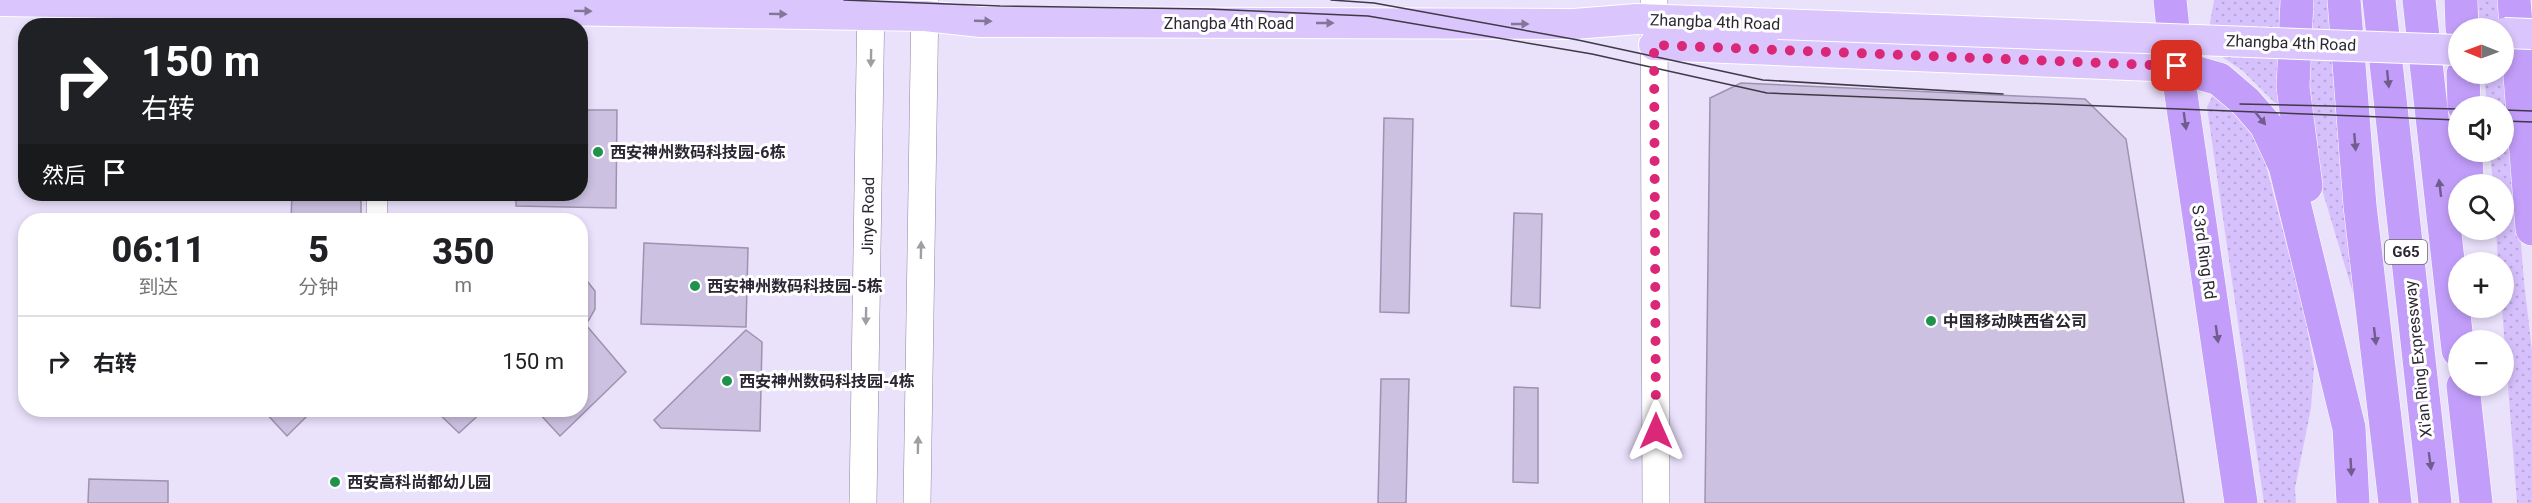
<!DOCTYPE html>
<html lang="zh">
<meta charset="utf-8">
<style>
body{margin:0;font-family:Roboto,"Noto Sans SC",sans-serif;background:#f2f2f2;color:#202124;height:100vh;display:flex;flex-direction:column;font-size:22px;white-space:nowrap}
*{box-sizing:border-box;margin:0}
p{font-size:20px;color:#757577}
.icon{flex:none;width:33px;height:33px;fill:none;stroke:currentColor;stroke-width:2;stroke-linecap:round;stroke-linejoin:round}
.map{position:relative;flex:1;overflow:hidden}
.sheet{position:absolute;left:18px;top:213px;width:570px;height:204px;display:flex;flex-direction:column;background:#fff;border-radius:24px;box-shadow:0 3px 9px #0003}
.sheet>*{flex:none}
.banner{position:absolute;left:18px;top:18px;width:570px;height:183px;border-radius:24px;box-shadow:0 3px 9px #0003;background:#202124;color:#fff;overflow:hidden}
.needle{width:39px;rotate:271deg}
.tools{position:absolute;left:2448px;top:18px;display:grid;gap:12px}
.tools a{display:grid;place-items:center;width:66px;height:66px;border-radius:50%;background:#fff;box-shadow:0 3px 9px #0003;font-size:30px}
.pin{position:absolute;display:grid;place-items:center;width:51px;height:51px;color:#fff;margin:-26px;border-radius:12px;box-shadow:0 3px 9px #0006}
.me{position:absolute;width:66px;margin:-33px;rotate:0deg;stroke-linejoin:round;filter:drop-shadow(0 0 4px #0008)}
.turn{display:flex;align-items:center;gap:21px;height:126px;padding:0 24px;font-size:27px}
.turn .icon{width:78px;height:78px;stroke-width:2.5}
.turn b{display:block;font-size:42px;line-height:51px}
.then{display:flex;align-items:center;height:57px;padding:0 24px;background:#0003;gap:12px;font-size:22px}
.eta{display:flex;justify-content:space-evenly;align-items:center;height:102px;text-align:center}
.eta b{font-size:36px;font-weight:800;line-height:42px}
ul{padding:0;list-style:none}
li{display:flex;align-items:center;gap:18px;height:90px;padding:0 24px;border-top:2px solid #e0e0e0}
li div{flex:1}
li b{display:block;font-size:22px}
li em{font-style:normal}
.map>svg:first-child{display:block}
.grass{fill:url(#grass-dots)}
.building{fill:#ccc1e1;stroke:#9d92b0;stroke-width:1.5}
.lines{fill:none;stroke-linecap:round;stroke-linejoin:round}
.street-casing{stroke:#8f85a3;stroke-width:21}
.secondary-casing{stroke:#8f85a3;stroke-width:28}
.primary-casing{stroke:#fff;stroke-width:32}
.highway-casing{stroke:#fff;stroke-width:34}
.street{stroke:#fff;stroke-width:20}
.secondary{stroke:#fff;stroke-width:27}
.primary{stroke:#dac5fc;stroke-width:30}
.highway{stroke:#c29efa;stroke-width:33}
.tram{stroke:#3f3a47;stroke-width:1.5}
.primary-bridge-casing{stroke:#fff;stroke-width:32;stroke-linecap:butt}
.primary-bridge{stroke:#dac5fc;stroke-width:30}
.oneway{fill:#837698}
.oneway2{fill:#a09ea3}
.oneway3{fill:#705d8d}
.route{stroke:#db2777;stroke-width:10;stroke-dasharray:0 18}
.poi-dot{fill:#1f924c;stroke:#fff;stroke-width:2}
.labels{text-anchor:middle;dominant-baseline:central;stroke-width:6;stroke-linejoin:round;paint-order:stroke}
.shield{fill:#fff;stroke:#6b6870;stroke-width:1.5}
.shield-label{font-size:15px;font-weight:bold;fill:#2c2733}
.street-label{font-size:16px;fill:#2c2733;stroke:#fff}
.poi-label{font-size:16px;font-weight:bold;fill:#2c2733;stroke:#fff;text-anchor:start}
</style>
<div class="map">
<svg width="2532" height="503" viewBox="0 0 2532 503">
<defs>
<pattern id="grass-dots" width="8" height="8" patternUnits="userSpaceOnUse" patternTransform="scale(1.5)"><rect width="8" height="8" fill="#d7c1fd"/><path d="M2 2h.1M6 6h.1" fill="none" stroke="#b9a6d9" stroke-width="1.8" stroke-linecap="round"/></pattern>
</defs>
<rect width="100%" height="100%" fill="#eae1fb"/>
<g class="grass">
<polygon points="2214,0 2287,0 2285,108 2274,102 2243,71 2206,46"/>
<polygon points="2309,0 2330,0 2356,303 2318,176 2305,60"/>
<polygon points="2477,0 2501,0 2503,28 2480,28"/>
<polygon points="2504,29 2524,282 2532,351 2532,503 2517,503 2502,308 2504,262 2498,262 2496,230 2504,230 2504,184 2493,184 2490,152 2504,152 2504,106 2487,106 2484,74 2504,74"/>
<polygon points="2214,93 2224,100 2255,134 2264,158 2305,316 2314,367 2311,408 2295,488 2296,503 2264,503 2207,107"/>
</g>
<g class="building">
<polygon points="1741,83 2085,99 2126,139 2184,503 1705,503 1710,98"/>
<polygon points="580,110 617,110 616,208 516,206 516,194 580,194"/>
<polygon points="1384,118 1413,119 1409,313 1380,312"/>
<polygon points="292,194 361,194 361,220 291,220"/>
<polygon points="1514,213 1542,214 1540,308 1511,306"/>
<polygon points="644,243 748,248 746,327 641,324"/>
<polygon points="580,272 595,291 595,309 586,325 626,372 560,436 536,410 580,410"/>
<polygon points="746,330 762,342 760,431 661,428 654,420"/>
<polygon points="1381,379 1409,379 1406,503 1378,503"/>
<polygon points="1514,387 1538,388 1538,483 1513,482"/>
<polygon points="263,410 313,410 287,436"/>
<polygon points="435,410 484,410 459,433"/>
<polygon points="89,479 168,481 168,503 88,503"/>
</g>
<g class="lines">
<defs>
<polyline id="street" points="377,194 377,220"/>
<g id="secondary">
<polyline points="1654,0 1656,503"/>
<polyline points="863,503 871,0"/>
<polyline points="917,503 925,0"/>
</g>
<g id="primary">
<polyline points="0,1 925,16 981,22 1574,24 1637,19 1778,24"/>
<polyline points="1654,45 2177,67"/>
</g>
<g id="highway">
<polyline points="2170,0 2177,67 2241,503"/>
<polyline points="2297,0 2293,87 2306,186"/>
<polyline points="2344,0 2360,206 2395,503"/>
<polyline points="2379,0 2435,503"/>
<polyline points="2419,0 2458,350"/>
<polyline points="2461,0 2462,28"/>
<polyline points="2514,0 2532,229"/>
<polyline points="2177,67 2219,79 2246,102 2266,125 2285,166 2349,428 2353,503"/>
<polyline points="2463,74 2464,106"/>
<polyline points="2466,152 2467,184"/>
<polyline points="2463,386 2476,503"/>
</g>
</defs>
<use href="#street" class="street-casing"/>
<use href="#secondary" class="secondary-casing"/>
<use href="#primary" class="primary-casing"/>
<use href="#highway" class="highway-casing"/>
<use href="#street" class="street"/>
<use href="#secondary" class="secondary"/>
<use href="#primary" class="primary"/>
<use href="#highway" class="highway"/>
<g class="tram">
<polyline points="844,0 1000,6 1208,9 1368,16 1592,54 1767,93 2458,120"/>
<polyline points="1331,0 1374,3 1578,40 1763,80 2003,94"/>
<polyline points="2240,104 2458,109"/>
<polyline points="2504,110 2532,111"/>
<polyline points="2504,121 2532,122"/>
</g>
<defs>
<g id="primary-bridge">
<polyline points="1778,24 2458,50"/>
<polyline points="2504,33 2532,34"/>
</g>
</defs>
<use href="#primary-bridge" class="primary-bridge-casing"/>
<use href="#primary-bridge" class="primary-bridge"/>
</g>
<defs><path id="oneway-solid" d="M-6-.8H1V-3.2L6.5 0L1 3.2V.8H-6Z" transform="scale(1.5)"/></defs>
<g class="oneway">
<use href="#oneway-solid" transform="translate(583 11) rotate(1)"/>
<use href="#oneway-solid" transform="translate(778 14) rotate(1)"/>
<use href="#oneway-solid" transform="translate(983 21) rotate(2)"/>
<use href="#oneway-solid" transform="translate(1325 23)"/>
<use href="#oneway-solid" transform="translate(1520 24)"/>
</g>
<g class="oneway2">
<use href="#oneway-solid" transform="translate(871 58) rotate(91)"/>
<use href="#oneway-solid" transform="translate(921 250) rotate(-89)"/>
<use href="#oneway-solid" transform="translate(866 316) rotate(91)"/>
<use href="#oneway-solid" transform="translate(918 445) rotate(-89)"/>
</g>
<g class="oneway3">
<use href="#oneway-solid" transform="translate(2388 79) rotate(84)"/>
<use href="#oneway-solid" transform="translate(2260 118) rotate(51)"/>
<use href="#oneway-solid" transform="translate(2185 121) rotate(82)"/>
<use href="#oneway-solid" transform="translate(2355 142) rotate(85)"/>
<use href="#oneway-solid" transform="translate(2440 188) rotate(-97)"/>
<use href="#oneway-solid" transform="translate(2217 334) rotate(82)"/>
<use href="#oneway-solid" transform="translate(2375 336) rotate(83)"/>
<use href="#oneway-solid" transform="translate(2430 461) rotate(82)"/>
<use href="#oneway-solid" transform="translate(2351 467) rotate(87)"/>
</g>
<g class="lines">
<polyline class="route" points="1656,431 1654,45 2177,66"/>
</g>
<g class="poi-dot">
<circle cx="598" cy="152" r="6"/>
<circle cx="695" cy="286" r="6"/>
<circle cx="1931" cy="321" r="6"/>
<circle cx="727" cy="381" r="6"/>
<circle cx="335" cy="482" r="6"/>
</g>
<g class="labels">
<rect class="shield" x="2385" y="240" width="42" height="24" rx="4.5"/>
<g class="shield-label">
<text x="2406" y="252">G65</text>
</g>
<g class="street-label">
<text transform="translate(1715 22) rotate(2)">Zhangba 4th Road</text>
<text x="1229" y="23">Zhangba 4th Road</text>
<text transform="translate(2291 43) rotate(2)">Zhangba 4th Road</text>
<text transform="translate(868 216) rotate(-89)">Jinye Road</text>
<text transform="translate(2204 252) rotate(82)">S 3rd Ring Rd</text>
<text transform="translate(2418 359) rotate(-96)">Xi'an Ring Expressway</text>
</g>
<g class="poi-label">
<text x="610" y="152">西安神州数码科技园-6栋</text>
<text x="707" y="286">西安神州数码科技园-5栋</text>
<text x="1943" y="321">中国移动陕西省公司</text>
<text x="739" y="381">西安神州数码科技园-4栋</text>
<text x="347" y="482">西安高科尚都幼儿园</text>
</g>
</g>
</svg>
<div class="tools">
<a><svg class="needle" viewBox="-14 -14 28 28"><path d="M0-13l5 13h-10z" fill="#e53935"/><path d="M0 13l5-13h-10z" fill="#757577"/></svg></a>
<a><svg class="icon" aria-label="sound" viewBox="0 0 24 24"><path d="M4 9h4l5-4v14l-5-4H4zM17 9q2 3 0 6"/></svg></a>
<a><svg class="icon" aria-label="search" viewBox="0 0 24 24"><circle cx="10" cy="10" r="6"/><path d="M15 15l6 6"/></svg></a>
<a>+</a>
<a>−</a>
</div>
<div class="pin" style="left:2177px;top:66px;background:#d93025"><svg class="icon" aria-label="arrive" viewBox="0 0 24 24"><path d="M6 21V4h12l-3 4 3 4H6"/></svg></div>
<svg class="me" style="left:1656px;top:431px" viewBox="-20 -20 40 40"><path d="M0-17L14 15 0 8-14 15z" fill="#db2777" stroke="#fff" stroke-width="4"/></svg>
<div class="banner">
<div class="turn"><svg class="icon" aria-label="right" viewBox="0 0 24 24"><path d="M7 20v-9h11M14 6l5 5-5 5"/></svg><div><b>150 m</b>右转</div></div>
<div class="then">然后<svg class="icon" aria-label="arrive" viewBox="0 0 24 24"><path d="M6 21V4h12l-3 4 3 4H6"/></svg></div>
</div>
<section class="sheet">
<div class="eta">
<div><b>06:11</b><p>到达</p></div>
<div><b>5</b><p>分钟</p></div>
<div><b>350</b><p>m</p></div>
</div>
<ul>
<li><svg class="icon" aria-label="right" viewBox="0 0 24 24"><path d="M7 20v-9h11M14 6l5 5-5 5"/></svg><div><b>右转</b></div><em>150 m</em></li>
</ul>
</section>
</div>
